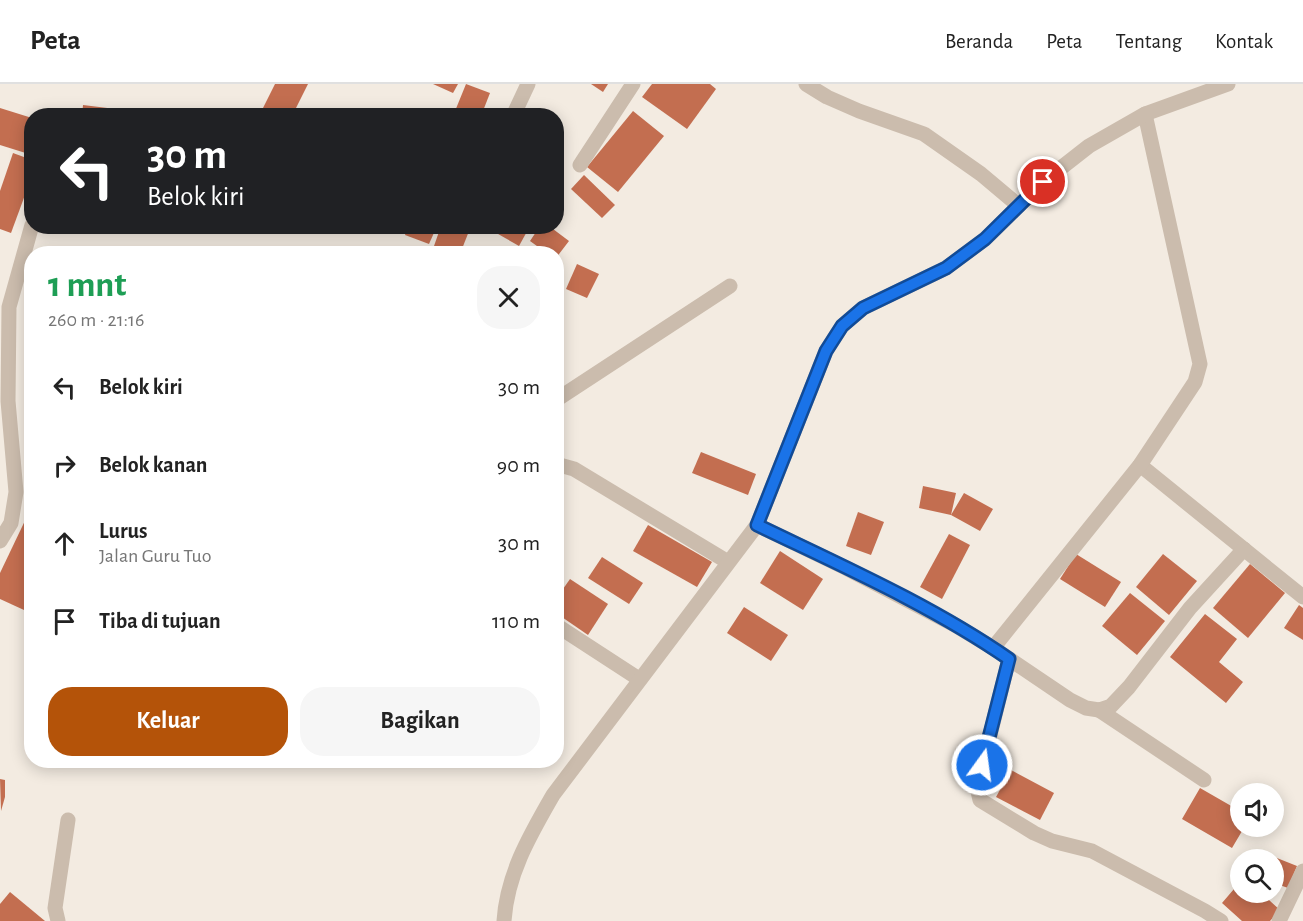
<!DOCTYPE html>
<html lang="id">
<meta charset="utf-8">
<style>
body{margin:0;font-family:"Alegreya Sans",sans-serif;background:#f6f6f6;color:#222;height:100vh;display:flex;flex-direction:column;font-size:22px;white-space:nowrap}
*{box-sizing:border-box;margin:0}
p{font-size:20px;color:#767676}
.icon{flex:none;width:33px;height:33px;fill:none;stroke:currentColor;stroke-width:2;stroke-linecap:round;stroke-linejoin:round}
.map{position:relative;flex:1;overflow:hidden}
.side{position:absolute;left:24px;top:162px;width:540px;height:522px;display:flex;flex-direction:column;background:#fff;border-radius:24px;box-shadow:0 3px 15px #0003}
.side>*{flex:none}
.hud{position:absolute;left:24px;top:24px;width:540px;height:126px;border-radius:24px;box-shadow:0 3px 15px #0003;background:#202124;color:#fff;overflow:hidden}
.fabs{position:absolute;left:1230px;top:699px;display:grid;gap:12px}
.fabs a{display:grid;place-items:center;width:54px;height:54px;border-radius:50%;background:#fff;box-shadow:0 3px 15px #0003;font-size:30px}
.pin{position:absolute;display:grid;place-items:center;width:51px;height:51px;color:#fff;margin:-26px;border:3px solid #fff;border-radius:50%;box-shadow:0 2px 6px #0007}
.me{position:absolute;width:66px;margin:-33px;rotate:14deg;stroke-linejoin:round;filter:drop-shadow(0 0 4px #0008)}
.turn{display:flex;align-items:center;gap:21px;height:126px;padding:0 24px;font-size:27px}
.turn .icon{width:78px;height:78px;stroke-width:2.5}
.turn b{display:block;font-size:42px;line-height:51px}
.round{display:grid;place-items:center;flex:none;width:63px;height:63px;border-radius:24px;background:#f6f6f6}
.overview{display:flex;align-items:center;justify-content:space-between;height:102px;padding:0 24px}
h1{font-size:36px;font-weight:700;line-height:45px;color:#1e9e55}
.cta{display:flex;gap:12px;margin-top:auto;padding:12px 24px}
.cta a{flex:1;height:69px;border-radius:24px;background:#b45309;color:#fff;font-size:24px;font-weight:700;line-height:69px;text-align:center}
.cta a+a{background:#f6f6f6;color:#222}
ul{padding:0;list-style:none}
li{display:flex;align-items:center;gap:18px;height:78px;padding:0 24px}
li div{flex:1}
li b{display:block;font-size:22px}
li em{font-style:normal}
header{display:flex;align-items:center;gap:36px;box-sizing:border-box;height:84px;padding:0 30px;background:#fff;border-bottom:2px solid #e0e0e0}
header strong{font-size:28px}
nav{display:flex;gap:33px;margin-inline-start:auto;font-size:21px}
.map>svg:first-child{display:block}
.building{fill:#c36e50}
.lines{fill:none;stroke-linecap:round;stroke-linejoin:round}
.street{stroke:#cbbcad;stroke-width:15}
.route-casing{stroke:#114b97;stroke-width:15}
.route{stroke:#1a73e8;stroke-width:10}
</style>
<header>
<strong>Peta</strong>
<nav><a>Beranda</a><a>Peta</a><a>Tentang</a><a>Kontak</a></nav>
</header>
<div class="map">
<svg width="1303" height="837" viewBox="0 0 1303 837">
<rect width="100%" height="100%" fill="#f3ebe1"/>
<g class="building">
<polygon points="275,0 308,0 292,32 259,32"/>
<polygon points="433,0 458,0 453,9"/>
<polygon points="466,0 490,9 481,32 453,32"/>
<polygon points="591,0 608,0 603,8"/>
<polygon points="652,0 710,0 716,5 687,45 642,13"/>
<polygon points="83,21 156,30 156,32 82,32"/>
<polygon points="0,24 32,34 32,71 0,61"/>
<polygon points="305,24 319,32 301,32"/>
<polygon points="633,27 664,52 618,108 587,83"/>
<polygon points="13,69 32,76 32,92 11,149 0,145 0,107"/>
<polygon points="584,91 615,121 602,134 571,105"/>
<polygon points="408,142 437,142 429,160 405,151"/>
<polygon points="441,142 471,142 460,170 454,170 434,162"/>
<polygon points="484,142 530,142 519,162"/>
<polygon points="540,142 549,142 569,157 556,174 556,170 548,170 530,157"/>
<polygon points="577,180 599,190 587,214 566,205"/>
<polygon points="701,368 756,390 748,411 692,389"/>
<polygon points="923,402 956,409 951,431 964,409 993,425 980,447 951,431 919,424"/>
<polygon points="32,422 32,509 24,526 0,515 0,489"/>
<polygon points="858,428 884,438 871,471 846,462"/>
<polygon points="648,441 712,478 697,503 633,467"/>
<polygon points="949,450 970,461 942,515 920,503"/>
<polygon points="780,467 823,495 803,526 760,499"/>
<polygon points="1076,470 1121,498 1105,523 1060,495"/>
<polygon points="1163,470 1197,497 1169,531 1136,503"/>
<polygon points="602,473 643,499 629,520 588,494"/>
<polygon points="1250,480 1285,509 1248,554 1213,524"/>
<polygon points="570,495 608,520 588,551 556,529 556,515"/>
<polygon points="1130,509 1165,537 1137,571 1102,542"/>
<polygon points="1299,521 1303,524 1303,556 1284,544"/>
<polygon points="744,523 788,551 771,577 727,549"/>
<polygon points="1205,530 1237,555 1219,578 1243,598 1226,619 1170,573"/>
<polygon points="1011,686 1054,709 1040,736 996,713"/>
<polygon points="0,695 5,696 5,713 1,727"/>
<polygon points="1200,704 1240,727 1240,742 1245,742 1232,764 1182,735"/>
<polygon points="1262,768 1297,782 1288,804 1274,799 1274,776 1259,776"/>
<polygon points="1240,798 1240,808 1260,808 1280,826 1270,837 1242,837 1222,819"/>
<polygon points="10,808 45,837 0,837 0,820"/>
</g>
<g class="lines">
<g class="street">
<polyline points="806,0 827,13 859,27 924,50 981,90 1019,122"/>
<polyline points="513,32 528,0"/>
<polyline points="580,81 633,0"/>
<polyline points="556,316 730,202"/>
<polyline points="556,380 574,385 728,478"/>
<polyline points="1140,381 1303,513"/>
<polyline points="757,441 846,484 955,541 993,564 1070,616 1086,624 1099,626 1111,622 1129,603 1190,524 1244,465"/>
<polyline points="0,457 11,439 16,408 8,317 9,223 32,141"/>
<polyline points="556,541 639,595"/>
<polyline points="993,564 1140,381 1195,298 1200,280 1145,30"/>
<polyline points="1009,575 977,703 980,716 1034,749 1052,757 1092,767 1205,827 1221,837"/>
<polyline points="1099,626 1204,696"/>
<polyline points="58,837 55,824 68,736"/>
<path d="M504 837C507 790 530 751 553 711L757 441 826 267 842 242 863 224 946 184 985 155 1043 98 1089 62 1145 30 1228 0"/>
<polyline points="1279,837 1303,787"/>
</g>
</g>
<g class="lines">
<defs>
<path id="route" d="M982 681 1009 575C931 521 842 482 757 441L826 267 842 242 863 224 946 184 985 155 1043 98"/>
</defs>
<use href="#route" class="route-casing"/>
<use href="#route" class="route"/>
</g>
</svg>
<div class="fabs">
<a><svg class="icon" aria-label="sound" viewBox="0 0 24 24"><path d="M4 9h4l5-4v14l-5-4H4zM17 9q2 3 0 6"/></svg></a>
<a><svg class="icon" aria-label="search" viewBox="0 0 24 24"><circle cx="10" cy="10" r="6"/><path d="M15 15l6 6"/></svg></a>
</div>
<div class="pin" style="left:1043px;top:98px;background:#d93025"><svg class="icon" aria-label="arrive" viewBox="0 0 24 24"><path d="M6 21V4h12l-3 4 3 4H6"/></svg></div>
<svg class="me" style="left:982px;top:681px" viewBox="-20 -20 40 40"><circle r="17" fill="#1a73e8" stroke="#fff" stroke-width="3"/><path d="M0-11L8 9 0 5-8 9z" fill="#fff"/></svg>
<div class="hud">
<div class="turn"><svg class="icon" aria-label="left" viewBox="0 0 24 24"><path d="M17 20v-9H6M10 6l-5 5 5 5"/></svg><div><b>30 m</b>Belok kiri</div></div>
</div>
<section class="side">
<div class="overview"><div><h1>1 mnt</h1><p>260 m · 21:16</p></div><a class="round"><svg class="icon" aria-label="close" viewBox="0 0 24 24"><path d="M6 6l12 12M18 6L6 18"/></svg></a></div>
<ul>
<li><svg class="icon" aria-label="left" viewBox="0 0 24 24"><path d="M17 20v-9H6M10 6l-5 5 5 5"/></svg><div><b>Belok kiri</b></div><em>30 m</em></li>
<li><svg class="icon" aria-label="right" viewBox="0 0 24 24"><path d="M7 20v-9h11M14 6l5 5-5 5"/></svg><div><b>Belok kanan</b></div><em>90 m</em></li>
<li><svg class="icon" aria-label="ahead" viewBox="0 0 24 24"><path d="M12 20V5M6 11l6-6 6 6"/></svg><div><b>Lurus</b><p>Jalan Guru Tuo</p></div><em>30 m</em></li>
<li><svg class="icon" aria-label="arrive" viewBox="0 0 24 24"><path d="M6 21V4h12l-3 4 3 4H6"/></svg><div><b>Tiba di tujuan</b></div><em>110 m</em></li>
</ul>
<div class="cta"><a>Keluar</a><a>Bagikan</a></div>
</section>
</div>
